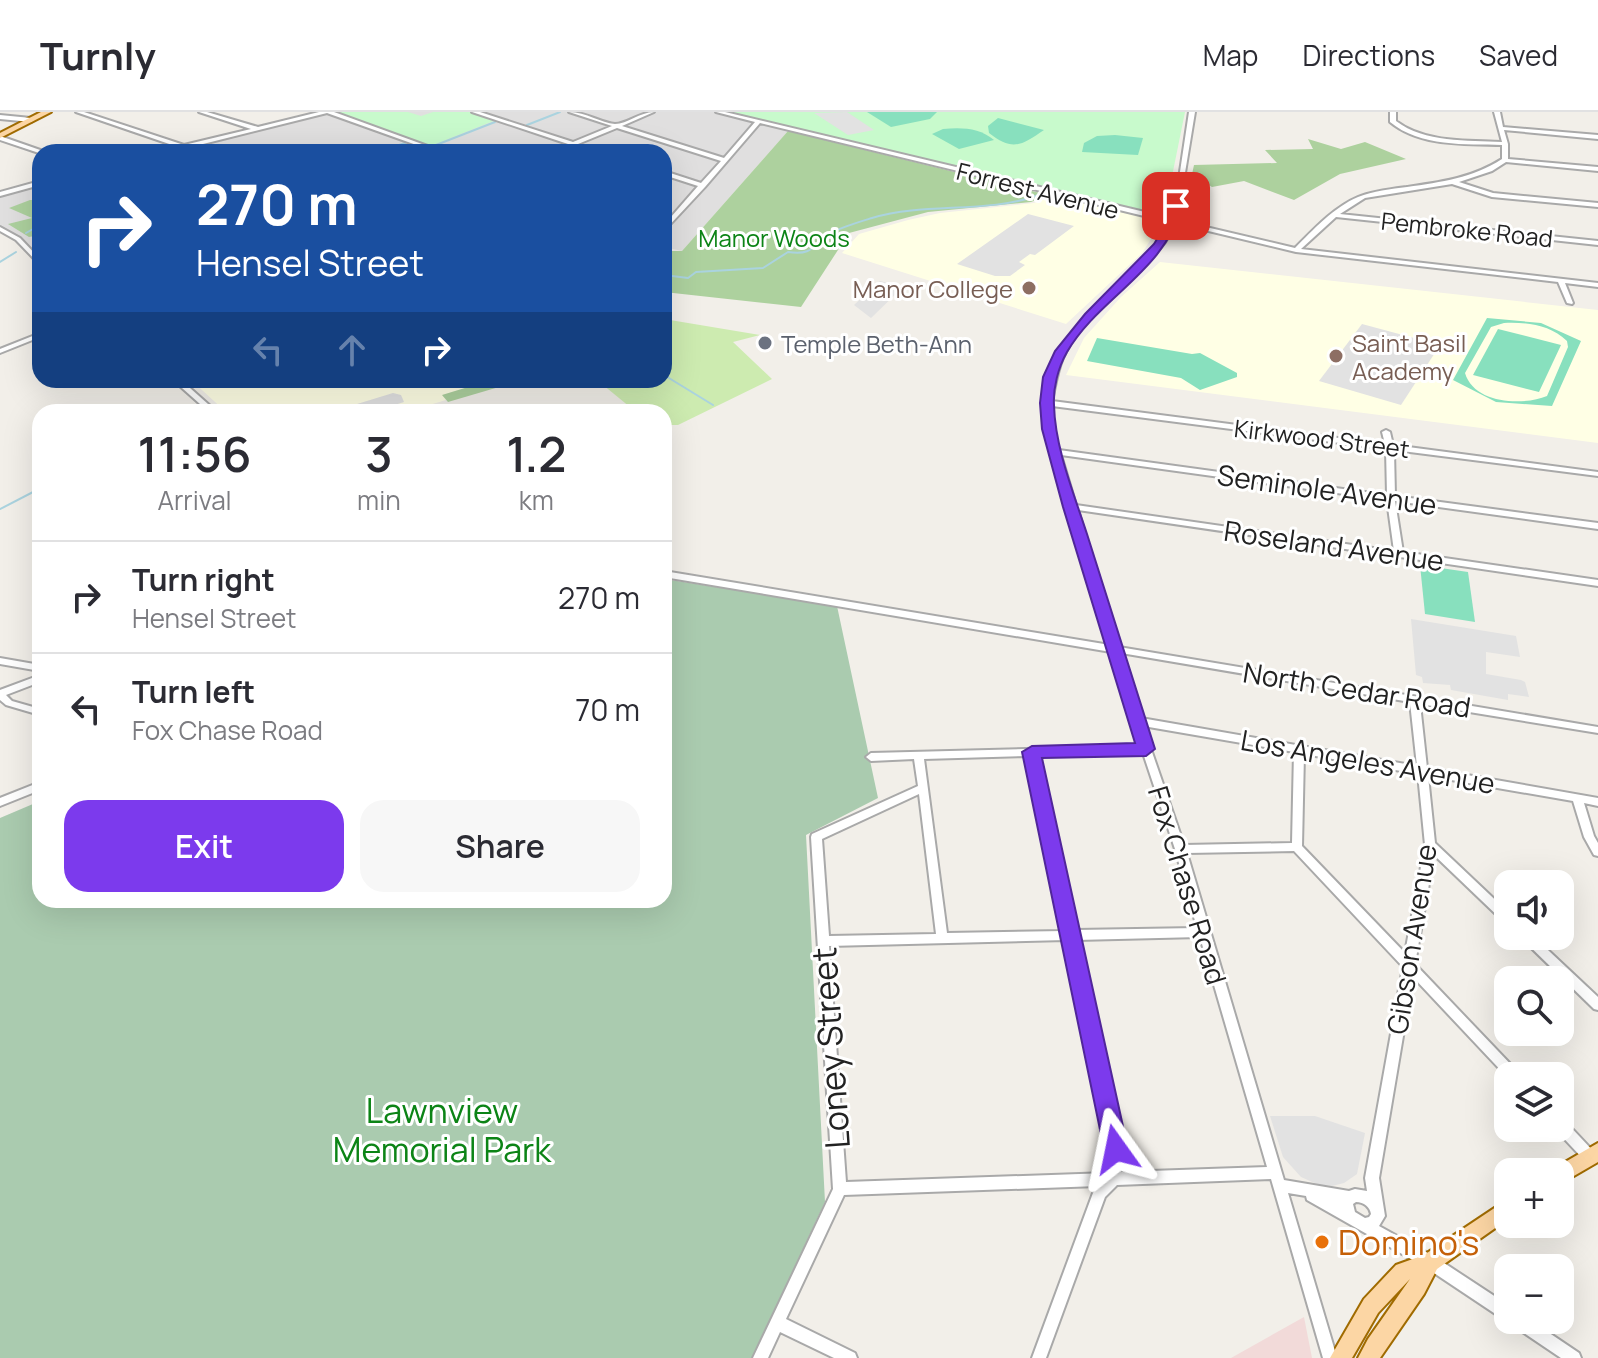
<!DOCTYPE html>
<meta charset="utf-8">
<style>
body{margin:0;font-family:Manrope,sans-serif;background:#f7f7f7;color:#2b2b33;height:100vh;display:flex;flex-direction:column;font-size:30px;white-space:nowrap}
*{box-sizing:border-box;margin:0}
p{font-size:26px;color:#7c7c81}
.icon{flex:none;width:44px;height:44px;fill:none;stroke:currentColor;stroke-width:2;stroke-linecap:round;stroke-linejoin:round}
.map{position:relative;flex:1;overflow:hidden}
.details{position:absolute;left:32px;top:292px;width:640px;height:504px;display:flex;flex-direction:column;background:#fff;border-radius:24px;box-shadow:0 8px 32px #0002}
.details>*{flex:none}
.hud{position:absolute;left:32px;top:32px;width:640px;height:244px;border-radius:24px;box-shadow:0 8px 32px #0002;background:#1a4fa0;color:#fff;overflow:hidden}
.fabs{position:absolute;left:1494px;top:758px;display:grid;gap:16px}
.fabs a{display:grid;place-items:center;width:80px;height:80px;border-radius:16px;background:#fff;box-shadow:0 8px 32px #0002;font-size:40px}
.pin{position:absolute;display:grid;place-items:center;width:68px;height:68px;color:#fff;margin:-34px;border-radius:16px;box-shadow:0 4px 12px #0006}
.me{position:absolute;width:88px;margin:-44px;rotate:348deg;stroke-linejoin:round;filter:drop-shadow(0 0 6px #0008)}
.turn{display:flex;align-items:center;gap:28px;height:168px;padding:0 32px;font-size:36px}
.turn .icon{width:104px;height:104px;stroke-width:2.5}
.turn b{display:block;font-size:56px;line-height:68px}
.lanes{display:flex;align-items:center;height:76px;padding:0 32px;background:#0003;justify-content:center;gap:40px;direction:ltr}
.lanes .off{opacity:.35}
.eta{display:flex;justify-content:space-evenly;align-items:center;height:136px;text-align:center}
.eta b{font-size:48px;font-weight:600;line-height:56px}
.cta{display:flex;gap:16px;margin-top:auto;padding:16px 32px}
.cta a{flex:1;height:92px;border-radius:24px;background:#7c3aed;color:#fff;font-size:32px;font-weight:600;line-height:92px;text-align:center}
.cta a+a{background:#f7f7f7;color:#2b2b33}
ul{padding:0;list-style:none}
li{display:flex;align-items:center;gap:24px;height:112px;padding:0 32px;border-top:2px solid #e1e1e2}
li div{flex:1}
li b{display:block;font-size:30px}
li em{font-style:normal}
header{display:flex;align-items:center;gap:48px;box-sizing:border-box;height:112px;padding:0 40px;background:#fff;border-bottom:2px solid #e1e1e2}
header strong{font-size:38px}
nav{display:flex;gap:44px;margin-inline-start:auto;font-size:28px}
.map>svg:first-child{display:block}
.residential{fill:#e0dfdf}
.commercial{fill:#f2dad9}
.education{fill:#ffffe5}
.grass{fill:#cdebb0}
.forest{fill:#add19e}
.cemetery{fill:#aacbaf}
.park{fill:#c8facc}
.pitch{fill:#88e0be;fill-rule:evenodd}
.parking{fill:#e2e2e2}
.lines{fill:none;stroke-linecap:round;stroke-linejoin:round}
.stream{stroke:#aad3df;stroke-width:2}
.minor-casing{stroke:#a9a9a9;stroke-width:4}
.major-casing{stroke:#a06b00;stroke-width:4}
.minor{fill:#fff;fill-rule:evenodd}
.major{fill:#fcd6a4;fill-rule:evenodd}
.route{fill:#7c3aed;stroke:#51269a;stroke-width:2}
.education-dot{fill:#8d6e63;stroke:#fff;stroke-width:3}
.worship-dot{fill:#6b7280;stroke:#fff;stroke-width:3}
.food-dot{fill:#e8710a;stroke:#fff;stroke-width:3}
.labels{text-anchor:middle;dominant-baseline:central;stroke-width:6;stroke-linejoin:round;paint-order:stroke}
.far-street-label{font-size:24px;fill:#222;stroke:#fff}
.far-park-label{font-size:24px;fill:#0c8416;stroke:#fff}
.far-education-label{font-size:24px;fill:#785e54;stroke:#fff;text-anchor:end}
.far-worship-label{font-size:24px;fill:#5b616d;stroke:#fff;text-anchor:start}
.street-label{font-size:28px;fill:#222;stroke:#fff}
.near-street-label{font-size:34px;fill:#222;stroke:#fff}
.near-park-label{font-size:34px;fill:#0c8416;stroke:#fff}
.near-food-label{font-size:34px;fill:#c56008;stroke:#fff;text-anchor:start}
</style>
<header>
<strong>Turnly</strong>
<nav><a>Map</a><a>Directions</a><a>Saved</a></nav>
</header>
<div class="map">
<svg width="1598" height="1246" viewBox="0 0 1598 1246">
<rect width="100%" height="100%" fill="#f2efe9"/>
<g class="residential">
<polygon points="326,0 719,0 789,18 682,139 664,135 664,40 167,40"/>
<polygon points="40,72 40,151 18,127 0,117 0,82"/>
</g>
<polygon class="commercial" points="1304,1205 1312,1246 1231,1246"/>
<g class="education">
<polygon points="1052,84 1151,107 1160,113 1142,141 1066,212 842,141 859,122 908,108 940,101 1034,91"/>
<polygon points="1160,150 1598,198 1598,331 1066,263 1084,226 1121,185"/>
<polygon points="191,268 491,268 443,283 446,288 406,300 226,300"/>
</g>
<polygon class="grass" points="664,207 760,223 733,230 772,267 678,313 664,313 664,300 636,300 597,268 664,268"/>
<g class="forest">
<polygon points="788,19 1048,83 1031,90 928,100 849,121 801,195 664,180 664,139 682,139"/>
<polygon points="1308,27 1341,37 1365,30 1406,47 1340,62 1294,88 1244,69 1212,75 1192,62 1194,53 1277,51 1265,38 1313,37"/>
<polygon points="30,88 40,88 40,123 29,125 8,112 32,106 9,96"/>
<polygon points="491,268 523,268 448,290 442,283"/>
</g>
<polygon class="cemetery" points="664,467 837,494 878,686 806,723 825,1090 752,1246 0,1246 0,706 40,689 40,788 664,788"/>
<g class="park">
<polygon points="336,0 408,0 421,4 433,0 471,0 496,8 431,34"/>
<polygon points="730,0 1185,0 1165,99 1157,103"/>
</g>
<g class="pitch">
<polygon points="867,0 937,0 930,7 891,15"/>
<path d="M998 6 1044 18C1022 33 1013 40 989 21L988 14Z"/>
<path d="M943 17C962 15 980 16 994 28L959 37 932 22Z"/>
<polygon points="1115,23 1143,26 1138,43 1082,40 1084,31 1097,24"/>
<path d="M1487 206 1541 211 1581 229 1552 294 1496 290 1453 268ZM1504 211C1527 210 1550 213 1567 229L1568 235 1547 284C1523 294 1474 292 1465 261L1491 215Z"/>
<polygon points="1498,217 1561,233 1539,280 1473,263"/>
<polygon points="1097,226 1192,242 1200,241 1237,261 1237,265 1200,278 1181,266 1087,249"/>
<polygon points="1420,453 1468,460 1475,510 1425,502"/>
</g>
<g class="parking">
<polygon points="847,0 874,18 848,23 814,1"/>
<polygon points="1028,102 1074,114 1035,143 1030,142 1019,150 1025,153 1010,164 995,164 957,152"/>
<polygon points="880,169 903,175 871,206 854,193"/>
<polygon points="1362,212 1440,233 1401,293 1319,269"/>
<polygon points="393,281 401,283 404,290 372,300 331,300"/>
<polygon points="1411,507 1516,524 1520,545 1486,540 1486,562 1521,568 1525,570 1529,585 1508,582 1508,588 1451,578 1450,573 1423,571 1422,565 1416,563"/>
<polygon points="1270,1004 1315,1004 1365,1021 1357,1062 1344,1071 1332,1074 1319,1073 1301,1065 1283,1045"/>
</g>
<g class="lines">
<g class="stream">
<polyline points="527,13 560,0"/>
<polyline points="436,33 495,10"/>
<polyline points="379,40 405,31"/>
<polyline points="26,121 40,113"/>
<polyline points="0,150 16,140"/>
<path d="M664 163 688 166 696 160 763 156 788 140C815 144 812 132 831 121 842 115 859 110 872 106 926 90 987 102 1039 83"/>
<polyline points="664,263 713,293"/>
<polyline points="0,397 35,379"/>
</g>
<defs>
<g id="minor">
<polygon points="76,0 84,0 184,33 251,17 199,0 207,0 258,15 319,0 334,0 444,40 436,40 327,1 171,40 161,40 178,35"/>
<path d="M472 0H480L573 30 612 14 569 0C586 0 601 11 615 12 627 12 640 0 654 0L622 14 724 46 755 10 716 0H725L1170 106 1178 73 1189 0H1195L1183 73 1176 108 1295 136C1313 118 1334 95 1358 85 1373 79 1391 77 1407 75 1442 70 1472 66 1502 47V33C1466 32 1420 35 1390 10V0H1396V9C1425 31 1467 28 1502 30L1494 0H1500L1503 15 1598 23V27L1504 18 1508 32V47L1598 55V59L1506 50 1492 59 1459 70 1493 81 1598 91V95L1492 85 1452 72 1365 86 1340 102 1598 129V133L1336 105 1301 137 1598 171V175L1565 171 1573 191 1572 192 1567 191 1558 170 1296 140 1175 111C1168 131 1152 146 1137 161 1111 186 1078 212 1063 246 1057 260 1055 275 1052 289L1385 332 1382 320 1386 318 1390 320 1393 333 1598 360V364L1394 338 1395 384 1598 411V417L1395 389 1403 440 1598 468V474L1078 398 1119 535 1598 615V621L1420 592 1427 656 1598 686V694L1584 691 1594 724 1598 731V744L1594 743 1584 725 1573 689 1428 664 1435 731 1508 800V812L1504 810 1434 743 1415 852 1518 960 1520 964H1508V966L1413 865 1379 1066 1385 1104 1379 1114 1435 1145 1508 1193V1208H1530L1579 1241 1581 1246H1561L1512 1213 1510 1208 1503 1207 1425 1155 1307 1088 1306 1084 1288 1081 1337 1246H1323L1271 1067 1117 1073 1105 1085 1046 1246H1032L1093 1081 1098 1074 844 1083 786 1207 855 1241 857 1246H834L780 1220 768 1246H753L833 1077 811 725 812 722 918 674 914 647 871 649 866 645 871 641 1140 634 1111 540 664 465V459L1110 533 1051 340 1045 317V293L1043 291 1049 266 1056 245 1068 226 1097 192 1154 137 1165 121 1169 110 760 11 705 75 664 119V113L698 74 664 63V59L701 71 721 49 617 16 578 32 600 40H592L574 34 560 40H552L568 32ZM1052 294 1386 337 1387 383 1059 338 1053 317ZM1061 343 1387 388 1394 439 1076 393ZM1121 541 1410 590 1417 654 1141 606ZM1143 614 1294 640 1292 731 1184 733ZM1143 641 1175 737 1197 816 1076 818 1038 644ZM1304 642 1418 662 1425 733 1405 841 1302 734ZM1028 644 1064 819 947 821 924 647ZM919 682 936 822 829 824 822 727ZM1294 739 1403 855 1365 1066 1367 1079 1355 1077 1349 1079 1284 1068 1187 741ZM1200 825 1267 1055 1121 1060 1123 1037 1077 828ZM1066 828 1109 1037 1108 1061 846 1070 829 834ZM1356 1090C1364 1090 1370 1095 1371 1102L1369 1105 1365 1106 1355 1100 1353 1092Z"/>
<polygon points="0,3 31,6 34,8 31,10 0,7"/>
<polygon points="0,24 43,39 44,40 39,41 0,28"/>
<polygon points="40,69 40,73 0,84 0,80"/>
<polygon points="0,115 20,126 40,147 40,153 16,128 0,119"/>
<polygon points="40,221 40,225 0,241 0,237"/>
<polygon points="173,268 181,268 217,300 209,300"/>
<polygon points="40,431 40,437 35,437 34,435"/>
<polygon points="0,546 40,553 40,559 0,552"/>
<polygon points="40,563 40,570 6,583 12,589 40,597 40,603 6,593 0,588 0,578"/>
<polygon points="40,670 40,678 0,694 0,686"/>
<polygon points="1519,824 1533,824 1598,885 1598,898 1594,897"/>
<polygon points="1560,1007 1565,1009 1595,1041 1597,1045 1595,1049 1590,1051 1585,1049 1555,1017 1555,1016 1560,1016"/>
</g>
<g id="major">
<polygon points="41,0 51,0 0,26 0,21"/>
<polygon points="1598,1031 1598,1050 1560,1072 1560,1060 1552,1060 1553,1057"/>
<polygon points="1508,1087 1508,1107 1437,1157 1424,1182 1380,1246 1358,1246 1368,1227 1410,1167 1378,1201 1352,1246 1330,1246 1364,1187 1396,1153 1424,1143"/>
</g>
</defs>
<use href="#minor" class="minor-casing"/>
<use href="#major" class="major-casing"/>
<use href="#minor" class="minor"/>
<use href="#major" class="major"/>
</g>
<path class="route" d="M1172 91 1181 94C1167 158 1098 186 1067 240 1058 256 1053 276 1054 293 1055 336 1074 382 1087 422 1110 494 1133 566 1155 637L1146 644 1042 646 1128 1037 1125 1045 1116 1048 1107 1045 1104 1037 1022 640 1032 634 1135 631 1063 395 1042 317 1040 291 1043 265 1055 239 1085 202 1154 132 1165 114Z"/>
<g class="education-dot">
<circle cx="1029" cy="176" r="8"/>
<circle cx="1336" cy="244" r="8"/>
</g>
<circle class="worship-dot" cx="765" cy="231" r="8"/>
<circle class="food-dot" cx="1322" cy="1130" r="8"/>
<g class="labels">
<g class="far-street-label">
<text transform="translate(1038 78) rotate(14)">Forrest Avenue</text>
<text transform="translate(1467 117) rotate(6)">Pembroke Road</text>
<text transform="translate(1322 326) rotate(7)">Kirkwood Street</text>
</g>
<g class="far-park-label">
<text x="774" y="125">Manor Woods</text>
</g>
<g class="far-education-label">
<text x="1013" y="176">Manor College</text>
<text x="1352" y="230" text-anchor="start">Saint Basil<tspan x="1352" dy="28">Academy</tspan></text>
</g>
<g class="far-worship-label">
<text x="781" y="231">Temple Beth-Ann</text>
</g>
<g class="street-label">
<text transform="translate(1327 377) rotate(8)">Seminole Avenue</text>
<text transform="translate(1334 433) rotate(8)">Roseland Avenue</text>
<text transform="translate(1357 577) rotate(9)">North Cedar Road</text>
<text transform="translate(1368 649) rotate(10)">Los Angeles Avenue</text>
<text transform="translate(1188 773) rotate(73)">Fox Chase Road</text>
<text transform="translate(1411 827) rotate(-81)">Gibson Avenue</text>
</g>
<g class="near-street-label">
<text transform="translate(830 936) rotate(-94)">Loney Street</text>
</g>
<g class="near-park-label">
<text x="442" y="998">Lawnview<tspan x="442" dy="39">Memorial Park</tspan></text>
</g>
<g class="near-food-label">
<text x="1338" y="1130">Domino's</text>
</g>
</g>
</svg>
<div class="fabs">
<a><svg class="icon" aria-label="sound" viewBox="0 0 24 24"><path d="M4 9h4l5-4v14l-5-4H4zM17 9q2 3 0 6"/></svg></a>
<a><svg class="icon" aria-label="search" viewBox="0 0 24 24"><circle cx="10" cy="10" r="6"/><path d="M15 15l6 6"/></svg></a>
<a><svg class="icon" aria-label="layers" viewBox="0 0 24 24"><path d="M12 4l9 5-9 5-9-5zM3 14l9 5 9-5"/></svg></a>
<a>+</a>
<a>−</a>
</div>
<div class="pin" style="left:1176px;top:94px;background:#d93025"><svg class="icon" aria-label="arrive" viewBox="0 0 24 24"><path d="M6 21V4h12l-3 4 3 4H6"/></svg></div>
<svg class="me" style="left:1116px;top:1037px" viewBox="-20 -20 40 40"><path d="M0-17L14 15 0 8-14 15z" fill="#7c3aed" stroke="#fff" stroke-width="4"/></svg>
<div class="hud">
<div class="turn"><svg class="icon" aria-label="right" viewBox="0 0 24 24"><path d="M7 20v-9h11M14 6l5 5-5 5"/></svg><div><b>270 m</b>Hensel Street</div></div>
<div class="lanes"><svg class="icon off" aria-label="left" viewBox="0 0 24 24"><path d="M17 20v-9H6M10 6l-5 5 5 5"/></svg><svg class="icon off" aria-label="ahead" viewBox="0 0 24 24"><path d="M12 20V5M6 11l6-6 6 6"/></svg><svg class="icon" aria-label="right" viewBox="0 0 24 24"><path d="M7 20v-9h11M14 6l5 5-5 5"/></svg></div>
</div>
<section class="details">
<div class="eta">
<div><b>11:56</b><p>Arrival</p></div>
<div><b>3</b><p>min</p></div>
<div><b>1.2</b><p>km</p></div>
</div>
<ul>
<li><svg class="icon" aria-label="right" viewBox="0 0 24 24"><path d="M7 20v-9h11M14 6l5 5-5 5"/></svg><div><b>Turn right</b><p>Hensel Street</p></div><em>270 m</em></li>
<li><svg class="icon" aria-label="left" viewBox="0 0 24 24"><path d="M17 20v-9H6M10 6l-5 5 5 5"/></svg><div><b>Turn left</b><p>Fox Chase Road</p></div><em>70 m</em></li>
</ul>
<div class="cta"><a>Exit</a><a>Share</a></div>
</section>
</div>
